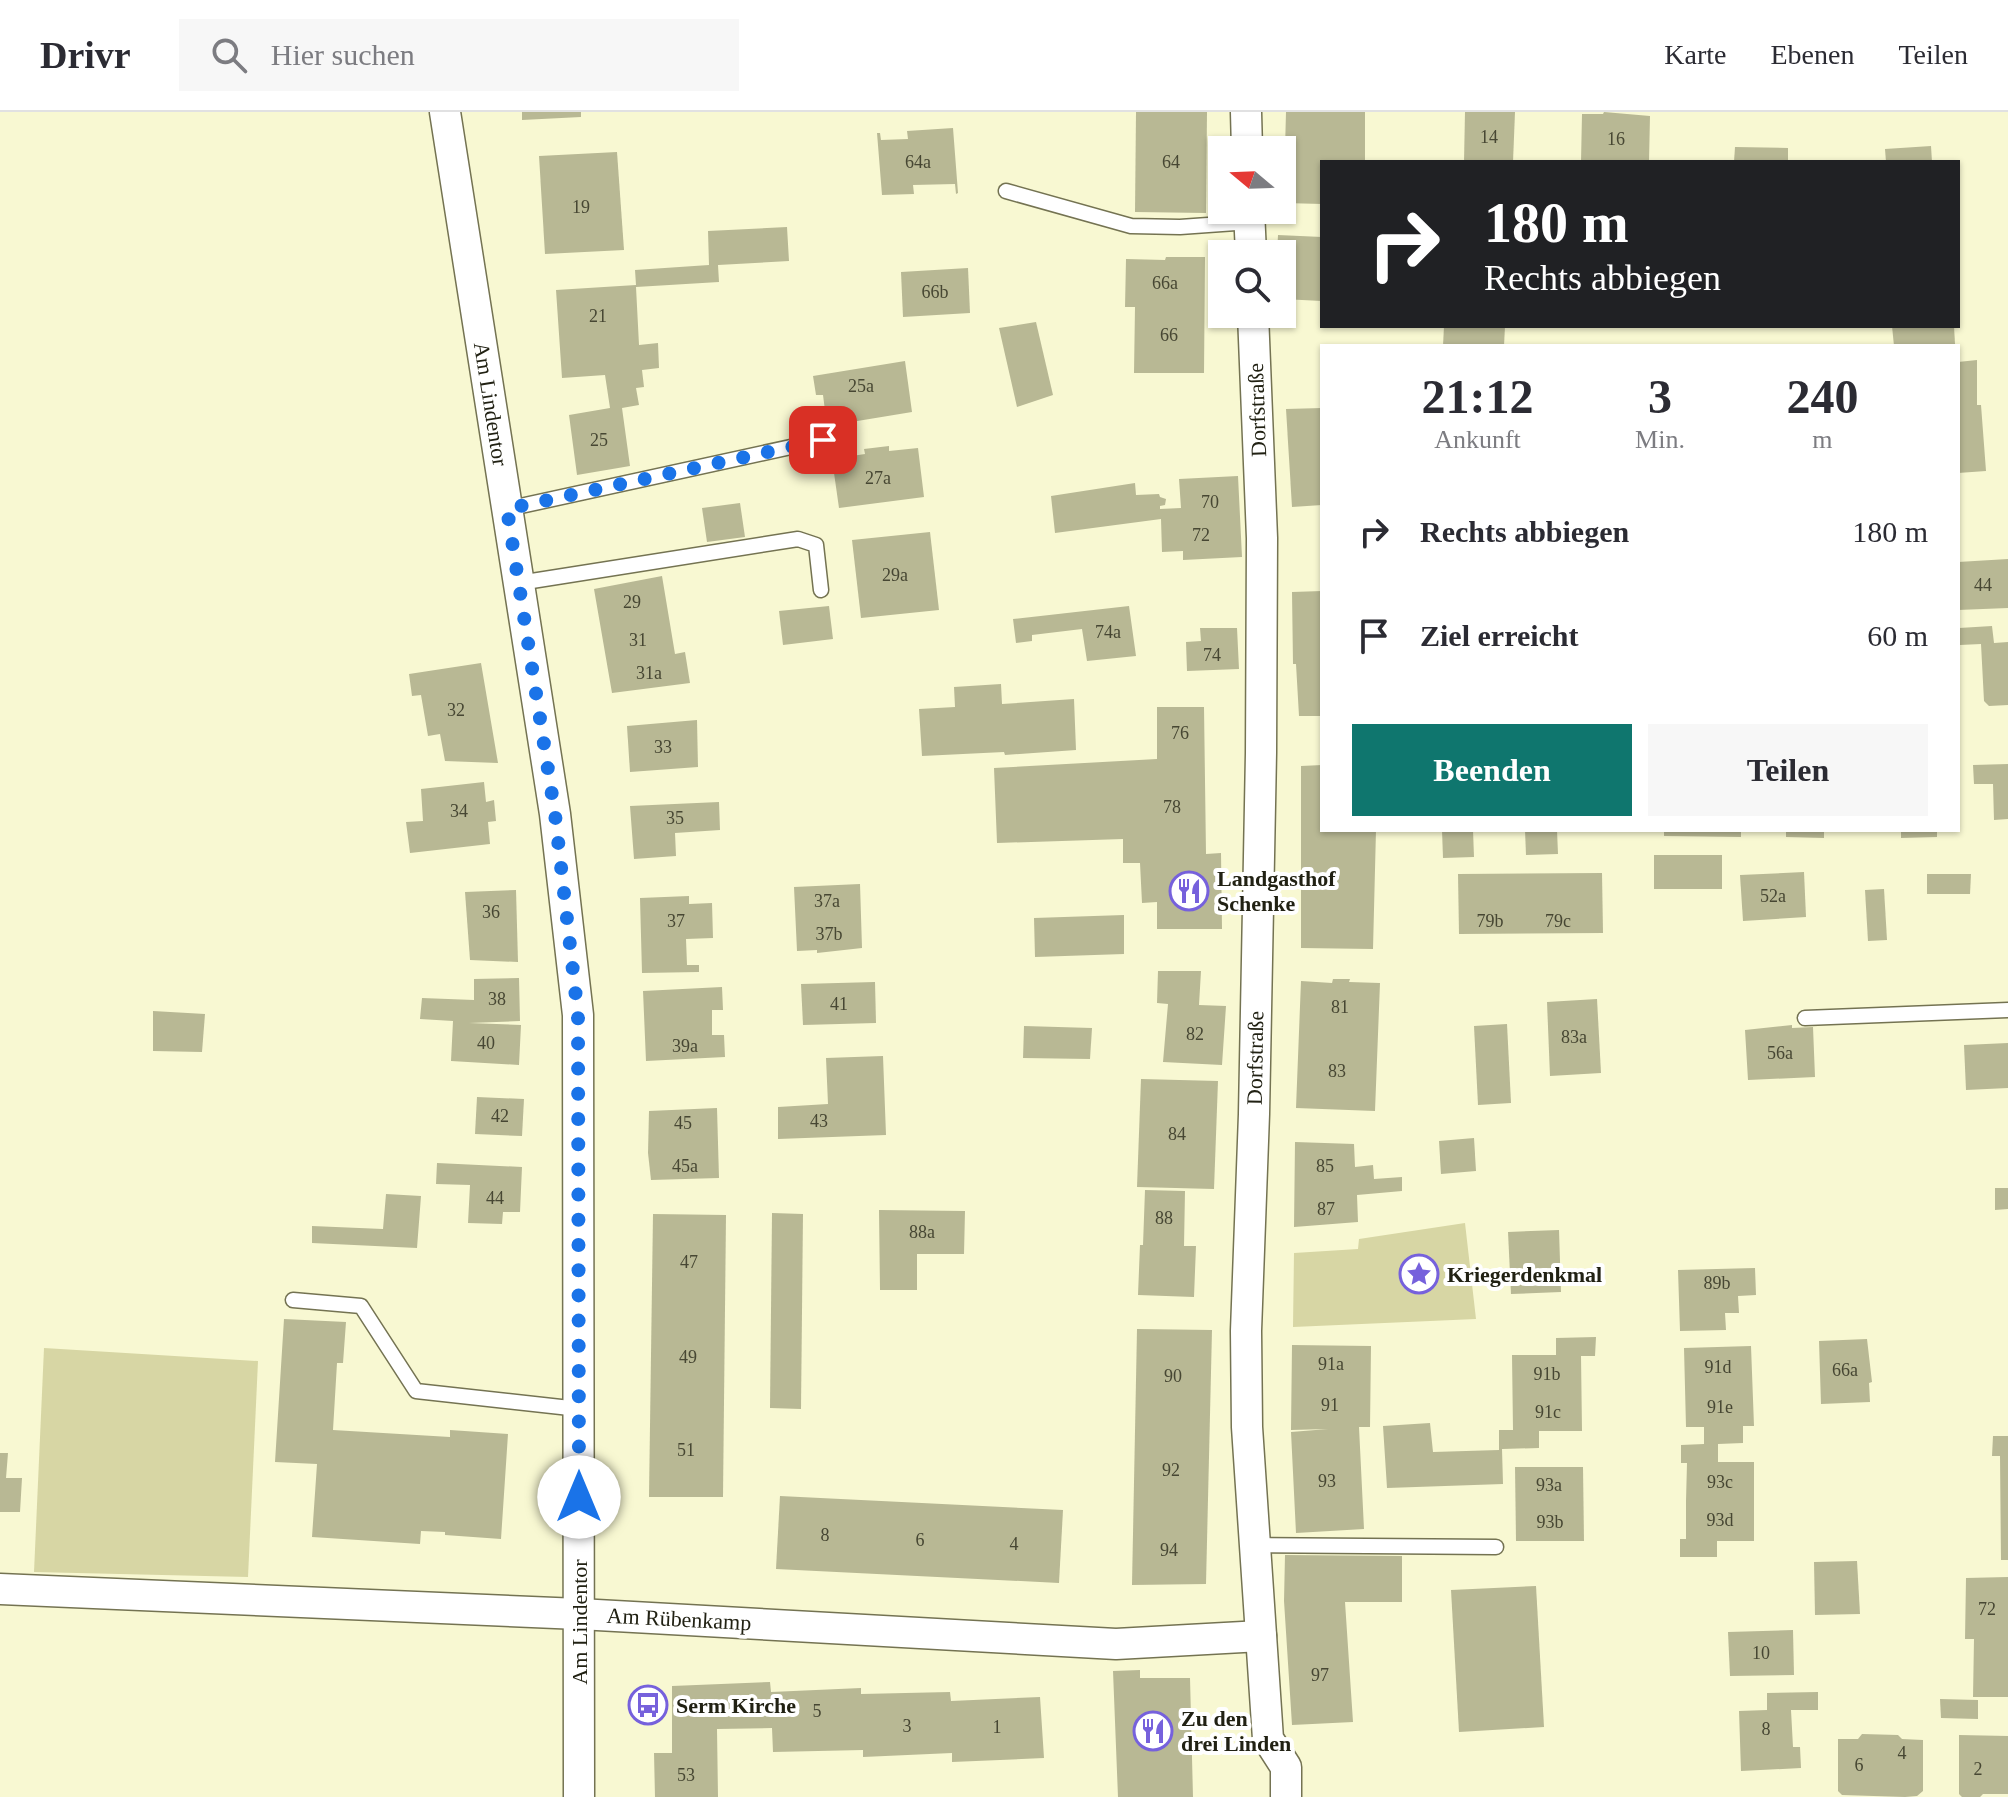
<!DOCTYPE html>
<html lang="de">
<meta charset="utf-8">
<style>
body{margin:0;font-family:Georgia,serif;background:#f7f7f7;color:#2b2b33;height:100vh;display:flex;flex-direction:column;font-size:30px;white-space:nowrap}
*{box-sizing:border-box;margin:0}
p{font-size:26px;color:#7c7c81}
.icon{flex:none;width:44px;height:44px;fill:none;stroke:currentColor;stroke-width:2;stroke-linecap:round;stroke-linejoin:round}
.map{position:relative;flex:1;overflow:hidden}
.sheet{position:absolute;left:1320px;top:232px;width:640px;height:488px;display:flex;flex-direction:column;background:#fff;border-radius:0px;box-shadow:0 2px 6px #0004}
.sheet>*{flex:none}
.hud{position:absolute;left:1320px;top:48px;width:640px;height:168px;border-radius:0px;box-shadow:0 2px 6px #0004;background:#202124;color:#fff;overflow:hidden}
.needle{width:52px;rotate:289deg}
.buttons{position:absolute;left:1208px;top:24px;display:grid;gap:16px}
.buttons a{display:grid;place-items:center;width:88px;height:88px;border-radius:0px;background:#fff;box-shadow:0 2px 6px #0004;font-size:40px}
.pin{position:absolute;display:grid;place-items:center;width:68px;height:68px;color:#fff;margin:-34px;border-radius:16px;box-shadow:0 4px 12px #0006}
.me{position:absolute;width:88px;margin:-44px;rotate:0deg;stroke-linejoin:round;filter:drop-shadow(0 0 6px #0008)}
.turn{display:flex;align-items:center;gap:28px;height:168px;padding:0 32px;font-size:36px}
.turn .icon{width:104px;height:104px;stroke-width:2.5}
.turn b{display:block;font-size:56px;line-height:68px}
.eta{display:flex;justify-content:space-evenly;align-items:center;height:136px;text-align:center}
.eta b{font-size:48px;font-weight:700;line-height:56px}
.primary-button{display:flex;gap:16px;margin-top:auto;padding:16px 32px}
.primary-button a{flex:1;height:92px;border-radius:0px;background:#0f766e;color:#fff;font-size:32px;font-weight:700;line-height:92px;text-align:center}
.primary-button a+a{background:#f7f7f7;color:#2b2b33}
ul{padding:0;list-style:none}
li{display:flex;align-items:center;gap:24px;height:104px;padding:0 32px}
li div{flex:1}
li b{display:block;font-size:30px}
li em{font-style:normal}
header{display:flex;align-items:center;gap:48px;box-sizing:border-box;height:112px;padding:0 40px;background:#fff;border-bottom:2px solid #e1e1e2}
header strong{font-size:38px}
nav{display:flex;gap:44px;margin-inline-start:auto;font-size:28px}
.search{width:560px;height:72px;background:#f7f7f7;display:flex;align-items:center;gap:20px;box-sizing:border-box;padding:0 28px;border-radius:0px;color:#7c7c81;font-size:30px}
.map>svg:first-child{display:block}
.green{fill:#d7d6a4}
.building{fill:#b8b894}
.lines{fill:none;stroke-linecap:round;stroke-linejoin:round}
.lane-casing{stroke:#747352;stroke-width:17}
.street-casing{stroke:#747352;stroke-width:33}
.lane{stroke:#fff;stroke-width:14}
.street{stroke:#fff;stroke-width:30}
.route{stroke:#1a73e8;stroke-width:14;stroke-dasharray:0 25.2}
.labels{text-anchor:middle;dominant-baseline:central;stroke-width:8;stroke-linejoin:round;paint-order:stroke}
.number-label{font-size:18px;fill:#474733}
.street-label{font-size:22px;fill:#212113;stroke:#fff}
.poi-label{font-size:22px;font-weight:bold;fill:#212113;stroke:#fff;text-anchor:start}
</style>
<header>
<strong>Drivr</strong>
<div class="search"><svg class="icon" aria-label="search" viewBox="0 0 24 24"><circle cx="10" cy="10" r="6"/><path d="M15 15l6 6"/></svg>Hier suchen</div>
<nav><a>Karte</a><a>Ebenen</a><a>Teilen</a></nav>
</header>
<div class="map">
<svg width="2008" height="1685" viewBox="0 0 2008 1685">
<rect width="100%" height="100%" fill="#f8f8d2"/>
<g class="green">
<polygon points="1465,1111 1476,1207 1293,1215 1294,1141 1358,1137 1359,1127"/>
<polygon points="44,1236 258,1249 248,1465 34,1460"/>
</g>
<g class="building">
<polygon points="522,0 581,0 581,5 522,8"/>
<polygon points="1136,0 1207,0 1206,101 1135,100"/>
<polygon points="1286,0 1365,0 1365,50 1322,50 1322,92 1284,91 1285,49 1289,49 1289,37 1285,37"/>
<polygon points="1465,0 1515,0 1513,50 1464,50"/>
<polygon points="1604,0 1650,4 1649,50 1581,50 1582,2 1603,2"/>
<polygon points="953,16 958,81 956,82 955,72 913,73 914,82 882,83 877,21 880,21 881,28 908,27 907,19"/>
<polygon points="1931,34 1932,50 1886,50 1885,37"/>
<polygon points="1735,35 1788,36 1788,50 1734,50"/>
<polygon points="617,40 624,138 545,142 539,44"/>
<polygon points="787,115 789,149 718,153 719,170 636,175 639,233 658,231 659,256 642,258 644,275 636,276 639,293 622,296 630,354 577,363 569,303 610,296 605,263 562,266 556,178 636,173 635,158 709,153 708,119"/>
<polygon points="1278,123 1322,125 1322,189 1282,187 1282,142 1277,142"/>
<polygon points="1166,145 1205,145 1204,261 1134,261 1135,195 1125,195 1126,147 1165,148"/>
<polygon points="968,156 970,201 903,205 901,160"/>
<polygon points="1036,210 1053,283 1017,295 999,216"/>
<polygon points="1444,214 1505,214 1504,234 1443,234"/>
<polygon points="1892,214 1954,214 1955,232 1894,234"/>
<polygon points="1977,248 1977,293 1981,293 1986,359 1958,361 1958,250"/>
<polygon points="905,249 912,300 827,314 823,283 816,283 813,264"/>
<polygon points="1322,296 1322,393 1292,395 1286,297"/>
<polygon points="889,334 889,339 918,336 924,385 839,396 832,347 865,342 864,337"/>
<polygon points="1238,364 1242,445 1183,448 1183,439 1162,440 1161,407 1055,421 1051,384 1135,371 1136,383 1159,382 1160,385 1166,387 1165,393 1160,394 1160,397 1181,396 1179,367"/>
<polygon points="740,391 745,425 707,430 702,396"/>
<polygon points="930,420 939,498 861,506 852,428"/>
<polygon points="2008,447 2008,496 1958,498 1958,450"/>
<polygon points="662,464 675,542 685,540 690,571 612,581 594,477"/>
<polygon points="1322,479 1322,604 1299,604 1296,552 1293,552 1292,480"/>
<polygon points="829,494 833,527 783,533 779,499"/>
<polygon points="1129,494 1136,544 1087,549 1082,517 1032,523 1032,529 1016,531 1013,507"/>
<polygon points="1992,514 1994,531 2008,530 2008,593 1989,594 1984,589 1981,532 1960,533 1959,516"/>
<polygon points="1200,516 1237,516 1239,557 1187,559 1186,530 1201,529"/>
<polygon points="481,551 498,651 445,649 440,622 428,624 421,583 412,584 409,562"/>
<polygon points="1001,572 1002,592 1074,587 1076,638 1005,643 1004,640 922,644 919,597 955,595 954,575"/>
<polygon points="1157,595 1204,595 1206,742 1221,741 1222,817 1157,817 1157,790 1142,791 1140,751 1123,751 1123,727 997,731 994,656 1157,647"/>
<polygon points="697,608 698,655 630,660 627,614"/>
<polygon points="2008,652 2008,707 1994,708 1993,672 1974,672 1973,653"/>
<polygon points="1322,653 1322,718 1376,718 1373,837 1301,836 1301,654"/>
<polygon points="484,670 486,690 494,688 496,709 488,710 490,732 410,741 406,710 423,709 421,677"/>
<polygon points="719,690 720,718 675,721 676,744 634,747 630,694"/>
<polygon points="1442,718 1473,718 1474,745 1443,746"/>
<polygon points="1525,718 1557,718 1558,742 1526,743"/>
<polygon points="1664,718 1741,718 1741,725 1664,724"/>
<polygon points="1786,718 1824,718 1824,726 1786,725"/>
<polygon points="1901,718 1937,718 1937,725 1901,726"/>
<rect x="1654" y="743" width="68" height="34"/>
<polygon points="1804,760 1806,805 1743,809 1740,763"/>
<polygon points="1602,761 1603,821 1459,822 1458,762"/>
<polygon points="1927,762 1971,762 1970,782 1927,782"/>
<polygon points="860,772 862,836 817,841 817,838 797,839 794,775"/>
<polygon points="1884,777 1887,828 1868,829 1865,778"/>
<polygon points="516,778 518,850 470,848 465,780"/>
<polygon points="689,784 689,792 712,791 713,826 686,827 687,853 699,853 699,860 642,861 640,786"/>
<polygon points="1124,803 1124,842 1035,845 1034,806"/>
<polygon points="1158,859 1201,859 1199,893 1226,894 1222,953 1163,950 1168,892 1157,891"/>
<polygon points="519,866 520,909 469,911 521,913 519,953 451,949 453,909 420,907 422,886 474,888 474,867"/>
<polygon points="1333,867 1350,867 1349,870 1380,871 1375,999 1296,996 1301,869 1332,871"/>
<polygon points="875,870 876,911 803,913 801,872"/>
<polygon points="722,875 723,898 712,898 712,923 724,923 725,945 646,949 643,879"/>
<polygon points="1597,887 1601,961 1550,964 1547,890"/>
<polygon points="153,899 205,902 202,940 153,939"/>
<polygon points="1507,912 1511,991 1478,993 1474,914"/>
<polygon points="1792,913 1792,916 1813,915 1815,965 1748,968 1745,918"/>
<polygon points="1024,914 1092,916 1090,947 1023,946"/>
<polygon points="2008,931 2008,976 1966,978 1964,933"/>
<polygon points="883,944 886,1023 778,1027 778,995 828,992 826,946"/>
<polygon points="1141,967 1218,969 1214,1077 1137,1075"/>
<polygon points="477,985 524,987 522,1024 475,1022"/>
<polygon points="717,996 719,1066 651,1068 648,1041 649,999"/>
<polygon points="1474,1026 1476,1059 1441,1062 1439,1029"/>
<polygon points="1295,1030 1354,1032 1355,1055 1373,1053 1374,1067 1402,1065 1402,1079 1357,1083 1358,1110 1294,1115"/>
<polygon points="437,1051 522,1055 520,1100 503,1100 502,1112 468,1111 470,1073 436,1072"/>
<polygon points="1995,1076 2008,1076 2008,1097 1995,1098"/>
<polygon points="1145,1078 1185,1079 1184,1134 1196,1134 1194,1185 1138,1183 1140,1133 1143,1133"/>
<polygon points="386,1082 421,1084 417,1136 312,1131 312,1114 383,1117"/>
<polygon points="879,1098 965,1099 964,1142 917,1142 917,1178 880,1178"/>
<polygon points="772,1101 803,1102 801,1297 770,1296"/>
<polygon points="653,1102 726,1103 723,1385 649,1385"/>
<polygon points="1559,1118 1561,1180 1511,1182 1508,1120"/>
<polygon points="1755,1156 1756,1183 1738,1184 1739,1201 1725,1201 1726,1218 1680,1219 1678,1158"/>
<polygon points="284,1207 346,1210 343,1251 337,1251 333,1318 450,1325 450,1318 508,1322 501,1427 445,1423 445,1420 421,1419 420,1432 312,1425 317,1352 275,1350"/>
<polygon points="1137,1217 1212,1218 1206,1472 1132,1473"/>
<polygon points="1596,1225 1595,1244 1581,1244 1582,1319 1539,1319 1539,1336 1502,1337 1503,1372 1387,1376 1383,1314 1430,1311 1433,1340 1499,1338 1499,1318 1513,1318 1512,1243 1556,1243 1556,1226"/>
<polygon points="1867,1227 1872,1270 1869,1271 1870,1290 1821,1292 1819,1229"/>
<polygon points="1292,1233 1371,1234 1370,1315 1359,1315 1364,1417 1296,1421 1291,1320 1328,1317 1291,1318"/>
<polygon points="1751,1234 1754,1314 1743,1314 1743,1331 1718,1332 1718,1350 1754,1350 1754,1429 1717,1429 1717,1445 1680,1445 1680,1427 1686,1427 1686,1389 1687,1351 1681,1351 1681,1333 1704,1332 1704,1315 1686,1315 1684,1236"/>
<polygon points="1993,1324 2008,1324 2008,1448 2001,1448 2000,1344 1992,1344"/>
<polygon points="0,1341 8,1341 6,1366 22,1366 20,1400 0,1400"/>
<polygon points="1515,1355 1583,1355 1584,1429 1516,1429"/>
<polygon points="780,1384 1063,1398 1059,1471 776,1457"/>
<polygon points="1285,1443 1402,1444 1402,1490 1345,1490 1353,1610 1292,1613 1284,1489"/>
<polygon points="1857,1449 1860,1502 1815,1503 1814,1450"/>
<polygon points="2008,1465 2008,1585 1973,1585 1974,1527 1965,1527 1966,1466"/>
<polygon points="1536,1474 1544,1615 1459,1620 1451,1478"/>
<polygon points="1793,1518 1794,1563 1730,1564 1728,1520"/>
<polygon points="1140,1558 1140,1566 1190,1566 1193,1685 1118,1685 1113,1559"/>
<polygon points="770,1570 771,1580 861,1576 861,1582 950,1580 951,1589 1040,1585 1044,1646 952,1650 952,1641 863,1645 863,1638 773,1640 772,1616 717,1617 718,1685 655,1685 654,1641 672,1641 672,1574"/>
<polygon points="1818,1580 1818,1598 1791,1598 1793,1635 1800,1635 1801,1656 1741,1659 1739,1599 1767,1598 1767,1581"/>
<polygon points="1940,1587 1978,1588 1978,1607 1941,1606"/>
<polygon points="1862,1622 1898,1623 1902,1627 1923,1628 1923,1679 1917,1684 1905,1685 1842,1683 1838,1679 1838,1627 1858,1627"/>
<polygon points="1959,1623 2008,1624 2008,1682 1983,1682 1980,1685 1962,1685 1959,1682"/>
</g>
<g class="lines">
<defs>
<g id="lane">
<polyline points="1006,79 1131,114 1180,115 1250,110"/>
<polyline points="507,397 823,328"/>
<polyline points="519,471 798,427 816,433 821,478"/>
<polyline points="1805,906 2008,898"/>
<polyline points="293,1188 361,1194 416,1279 579,1297"/>
<polyline points="1254,1433 1496,1435"/>
</g>
<g id="street">
<polyline points="445,0 555,702 578,903 579,1685"/>
<polyline points="1246,0 1247,38"/>
<polyline points="1249,98 1251,142"/>
<polyline points="1253,202 1262,426 1261,641 1254,1002 1246,1219 1247,1315 1268,1627 1286,1655 1286,1685"/>
<polyline points="0,1477 579,1502 1116,1532 1261,1524"/>
</g>
</defs>
<use href="#lane" class="lane-casing"/>
<use href="#street" class="street-casing"/>
<use href="#lane" class="lane"/>
<use href="#street" class="street"/>
</g>
<g class="lines">
<polyline class="route" points="579,1385 578,903 555,702 507,397 823,328"/>
</g>
<defs>
<symbol id="restaurant-ring" viewBox="-11 -11 22 22"><circle r="9.5" fill="#fff" stroke="#7661dc" stroke-width="1.5"/><path d="M-5-6h1v4h1v-4h1v4h1v-4h1v5L-1.5 .5V6h-2V.5L-5-1ZM5-6V6H3V1.5H1.5Q1.5-4 5-6Z" fill="#7661dc"/></symbol>
<symbol id="sight-ring" viewBox="-11 -11 22 22"><circle r="9.5" fill="#fff" stroke="#7661dc" stroke-width="1.5"/><path d="M0-6L1.8-2.2L6-1.7L2.9 1.2L3.7 5.4L0 3.3L-3.7 5.4L-2.9 1.2L-6-1.7L-1.8-2.2Z" fill="#7661dc"/></symbol>
<symbol id="bus-ring" viewBox="-11 -11 22 22"><circle r="9.5" fill="#fff" stroke="#7661dc" stroke-width="1.5"/><path d="M-5-6H5V4H4V6H2V4H-2V6H-4V4H-5ZM-3.5-4V0h7V-4ZM-3.5 1.2v1.5H-2V1.2ZM2 1.2v1.5H3.5V1.2Z" fill="#7661dc"/></symbol>
</defs>
<g fill-rule="evenodd">
<use href="#restaurant-ring" x="1167" y="757" width="44" height="44"/>
<use href="#sight-ring" x="1397" y="1140" width="44" height="44"/>
<use href="#bus-ring" x="626" y="1571" width="44" height="44"/>
<use href="#restaurant-ring" x="1131" y="1597" width="44" height="44"/>
</g>
<g class="labels">
<g class="number-label">
<text x="1489" y="25">14</text>
<text x="1616" y="27">16</text>
<text x="918" y="50">64a</text>
<text x="1171" y="50">64</text>
<text x="581" y="95">19</text>
<text x="1165" y="171">66a</text>
<text x="935" y="180">66b</text>
<text x="598" y="204">21</text>
<text x="1169" y="223">66</text>
<text x="861" y="274">25a</text>
<text x="599" y="328">25</text>
<text x="878" y="366">27a</text>
<text x="1210" y="390">70</text>
<text x="1201" y="423">72</text>
<text x="895" y="463">29a</text>
<text x="1983" y="473">44</text>
<text x="632" y="490">29</text>
<text x="1108" y="520">74a</text>
<text x="638" y="528">31</text>
<text x="1212" y="543">74</text>
<text x="649" y="561">31a</text>
<text x="456" y="598">32</text>
<text x="1180" y="621">76</text>
<text x="663" y="635">33</text>
<text x="1172" y="695">78</text>
<text x="459" y="699">34</text>
<text x="675" y="706">35</text>
<text x="1773" y="784">52a</text>
<text x="827" y="789">37a</text>
<text x="491" y="800">36</text>
<text x="676" y="809">37</text>
<text x="1490" y="809">79b</text>
<text x="1558" y="809">79c</text>
<text x="829" y="822">37b</text>
<text x="497" y="887">38</text>
<text x="839" y="892">41</text>
<text x="1340" y="895">81</text>
<text x="1195" y="922">82</text>
<text x="1574" y="925">83a</text>
<text x="486" y="931">40</text>
<text x="685" y="934">39a</text>
<text x="1780" y="941">56a</text>
<text x="1337" y="959">83</text>
<text x="500" y="1004">42</text>
<text x="819" y="1009">43</text>
<text x="683" y="1011">45</text>
<text x="1177" y="1022">84</text>
<text x="685" y="1054">45a</text>
<text x="1325" y="1054">85</text>
<text x="495" y="1086">44</text>
<text x="1326" y="1097">87</text>
<text x="1164" y="1106">88</text>
<text x="922" y="1120">88a</text>
<text x="689" y="1150">47</text>
<text x="1717" y="1171">89b</text>
<text x="688" y="1245">49</text>
<text x="1331" y="1252">91a</text>
<text x="1718" y="1255">91d</text>
<text x="1845" y="1258">66a</text>
<text x="1547" y="1262">91b</text>
<text x="1173" y="1264">90</text>
<text x="1330" y="1293">91</text>
<text x="1720" y="1295">91e</text>
<text x="1548" y="1300">91c</text>
<text x="686" y="1338">51</text>
<text x="1171" y="1358">92</text>
<text x="1327" y="1369">93</text>
<text x="1720" y="1370">93c</text>
<text x="1549" y="1373">93a</text>
<text x="1720" y="1408">93d</text>
<text x="1550" y="1410">93b</text>
<text x="825" y="1423">8</text>
<text x="920" y="1428">6</text>
<text x="1014" y="1432">4</text>
<text x="1169" y="1438">94</text>
<text x="1987" y="1497">72</text>
<text x="1761" y="1541">10</text>
<text x="1320" y="1563">97</text>
<text x="817" y="1599">5</text>
<text x="907" y="1614">3</text>
<text x="997" y="1615">1</text>
<text x="1766" y="1617">8</text>
<text x="1902" y="1641">4</text>
<text x="1859" y="1653">6</text>
<text x="1978" y="1657">2</text>
<text x="686" y="1663">53</text>
</g>
<g class="street-label">
<text transform="translate(491 292) rotate(81)">Am Lindentor</text>
<text transform="translate(1257 298) rotate(-92)">Dorfstraße</text>
<text transform="translate(1255 946) rotate(-89)">Dorfstraße</text>
<text transform="translate(679 1507) rotate(3)">Am Rübenkamp</text>
<text transform="translate(579 1510) rotate(-90)">Am Lindentor</text>
</g>
<g class="poi-label">
<text x="1217" y="766">Landgasthof<tspan x="1217" dy="25">Schenke</tspan></text>
<text x="1447" y="1162">Kriegerdenkmal</text>
<text x="676" y="1593">Serm Kirche</text>
<text x="1181" y="1606">Zu den<tspan x="1181" dy="25">drei Linden</tspan></text>
</g>
</g>
</svg>
<div class="buttons">
<a><svg class="needle" viewBox="-14 -14 28 28"><path d="M0-13l5 13h-10z" fill="#e53935"/><path d="M0 13l5-13h-10z" fill="#7c7c81"/></svg></a>
<a><svg class="icon" aria-label="search" viewBox="0 0 24 24"><circle cx="10" cy="10" r="6"/><path d="M15 15l6 6"/></svg></a>
</div>
<div class="pin" style="left:823px;top:328px;background:#d93025"><svg class="icon" aria-label="arrive" viewBox="0 0 24 24"><path d="M6 21V4h12l-3 4 3 4H6"/></svg></div>
<svg class="me" style="left:579px;top:1385px" viewBox="-20 -20 40 40"><circle r="19" fill="#fff"/><path d="M0-13L10 11 0 6-10 11z" fill="#1a73e8"/></svg>
<div class="hud">
<div class="turn"><svg class="icon" aria-label="right" viewBox="0 0 24 24"><path d="M7 20v-9h11M14 6l5 5-5 5"/></svg><div><b>180 m</b>Rechts abbiegen</div></div>
</div>
<section class="sheet">
<div class="eta">
<div><b>21:12</b><p>Ankunft</p></div>
<div><b>3</b><p>Min.</p></div>
<div><b>240</b><p>m</p></div>
</div>
<ul>
<li><svg class="icon" aria-label="right" viewBox="0 0 24 24"><path d="M7 20v-9h11M14 6l5 5-5 5"/></svg><div><b>Rechts abbiegen</b></div><em>180 m</em></li>
<li><svg class="icon" aria-label="arrive" viewBox="0 0 24 24"><path d="M6 21V4h12l-3 4 3 4H6"/></svg><div><b>Ziel erreicht</b></div><em>60 m</em></li>
</ul>
<div class="primary-button"><a>Beenden</a><a>Teilen</a></div>
</section>
</div>
